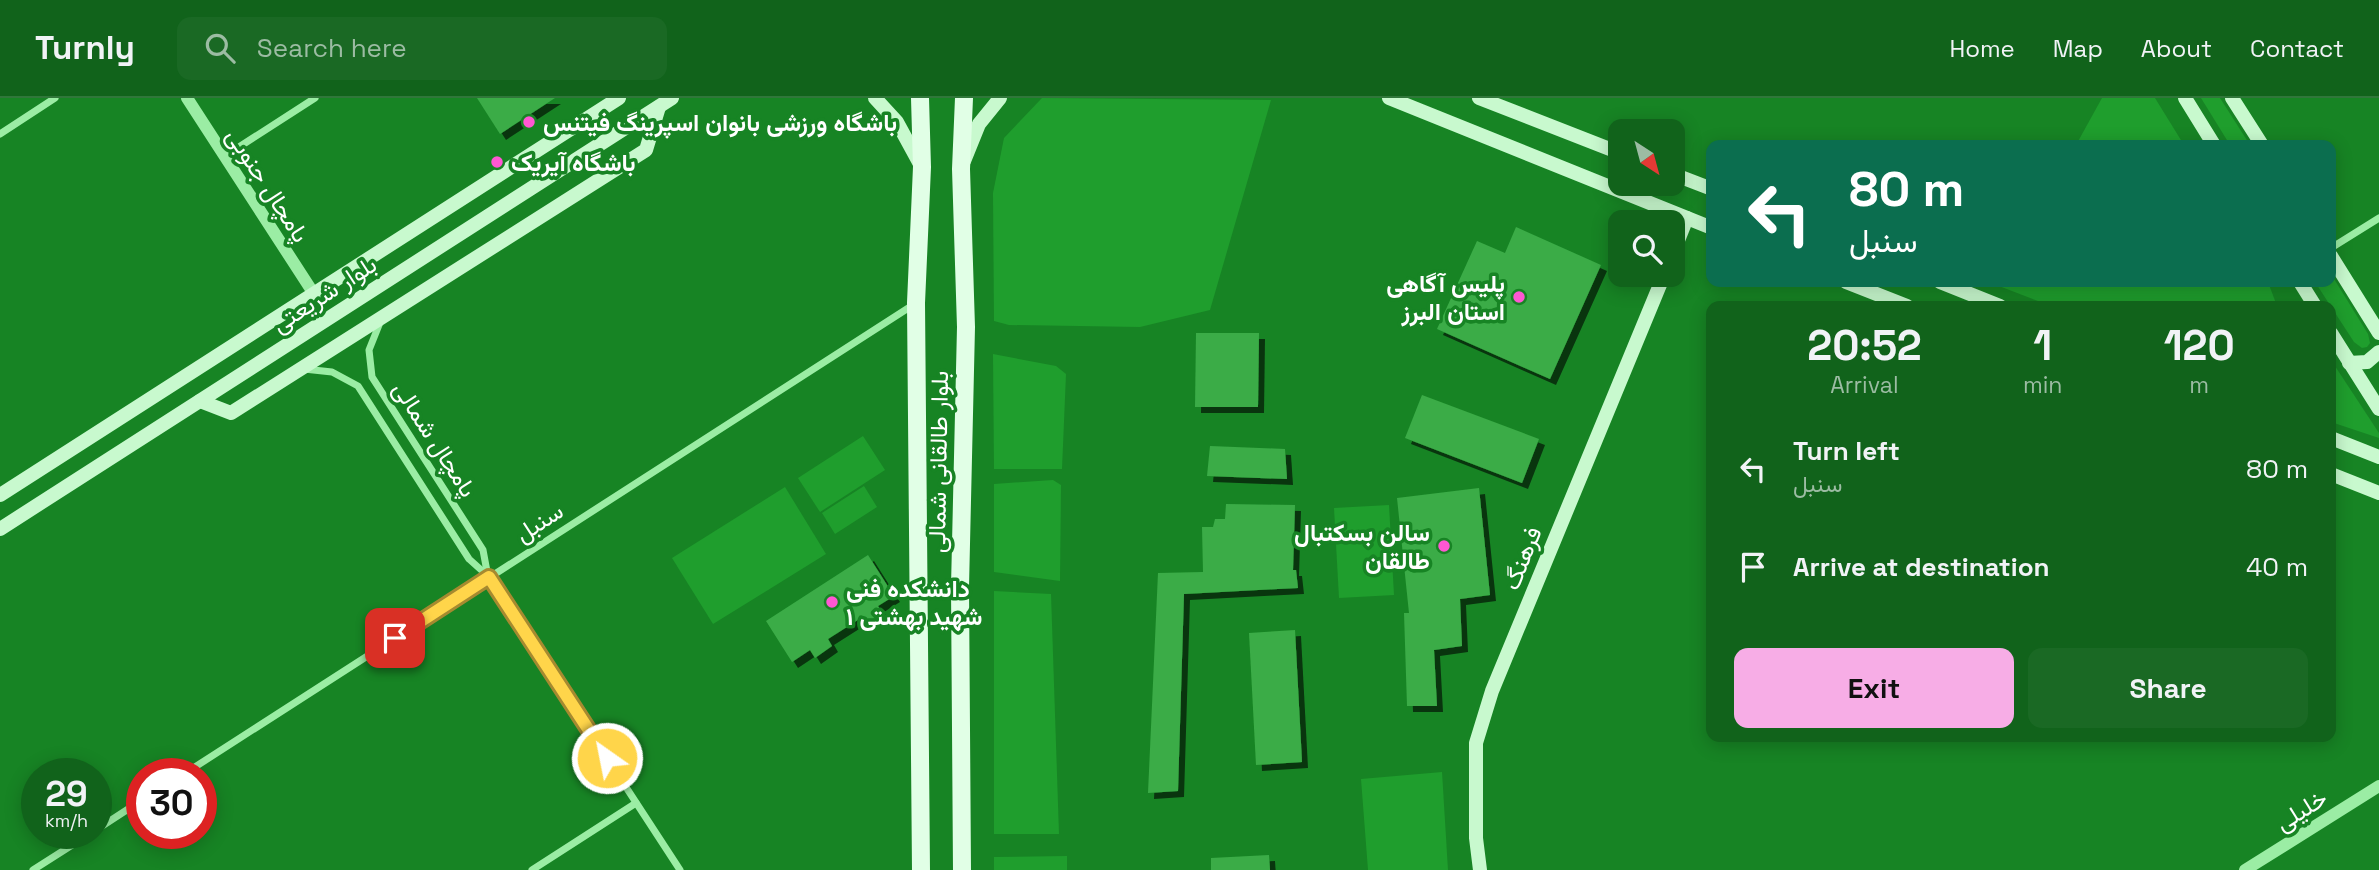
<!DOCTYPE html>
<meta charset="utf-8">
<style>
body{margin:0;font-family:"Space Grotesk",Vazirmatn,sans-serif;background:#1a6924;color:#f1f3f6;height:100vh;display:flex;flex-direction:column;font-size:26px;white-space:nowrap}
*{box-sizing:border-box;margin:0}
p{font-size:23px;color:#9cbca3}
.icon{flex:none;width:38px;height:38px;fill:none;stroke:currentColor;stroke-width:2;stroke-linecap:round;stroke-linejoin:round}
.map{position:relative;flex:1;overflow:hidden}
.details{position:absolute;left:1706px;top:203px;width:630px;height:441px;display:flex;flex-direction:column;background:#11631b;border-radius:14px;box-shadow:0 4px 18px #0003}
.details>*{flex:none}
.top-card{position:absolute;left:1706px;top:42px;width:630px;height:147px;border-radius:14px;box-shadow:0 4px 18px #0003;background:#0b6e4f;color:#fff;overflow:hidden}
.needle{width:46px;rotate:144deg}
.buttons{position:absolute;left:1608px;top:21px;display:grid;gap:14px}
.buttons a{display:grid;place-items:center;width:77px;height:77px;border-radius:14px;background:#11631b;box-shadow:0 4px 18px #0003;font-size:35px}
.speed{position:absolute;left:21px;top:660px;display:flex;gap:14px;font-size:35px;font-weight:700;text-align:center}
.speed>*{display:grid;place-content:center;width:91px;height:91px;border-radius:50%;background:#11631b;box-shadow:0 4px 18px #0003;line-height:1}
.speed small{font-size:18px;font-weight:400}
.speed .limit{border:10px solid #d22;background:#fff;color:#111}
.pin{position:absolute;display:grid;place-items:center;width:60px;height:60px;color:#fff;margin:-30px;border-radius:14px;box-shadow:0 4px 10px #0006}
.me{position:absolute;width:77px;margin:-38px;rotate:327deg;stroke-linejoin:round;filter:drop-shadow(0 0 5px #0008)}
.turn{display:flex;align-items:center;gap:24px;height:147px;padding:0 28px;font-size:32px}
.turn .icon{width:91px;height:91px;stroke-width:2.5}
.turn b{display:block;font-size:49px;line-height:60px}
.eta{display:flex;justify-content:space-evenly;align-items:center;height:119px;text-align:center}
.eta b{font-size:42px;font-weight:600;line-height:49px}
.button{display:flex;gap:14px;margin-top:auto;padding:14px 28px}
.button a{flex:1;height:80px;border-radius:14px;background:#f7ade6;color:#111;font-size:28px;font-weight:600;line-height:80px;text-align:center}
.button a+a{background:#1a6924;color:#f1f3f6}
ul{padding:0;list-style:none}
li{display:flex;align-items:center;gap:21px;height:98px;padding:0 28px}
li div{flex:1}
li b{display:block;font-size:26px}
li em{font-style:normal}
header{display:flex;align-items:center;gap:42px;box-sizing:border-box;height:98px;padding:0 35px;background:#11631b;border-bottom:2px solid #30773a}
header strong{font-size:33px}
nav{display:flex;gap:38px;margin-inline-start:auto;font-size:24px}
.search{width:490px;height:63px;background:#1a6924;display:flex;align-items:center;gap:18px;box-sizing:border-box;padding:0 24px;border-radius:14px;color:#9cbca3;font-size:26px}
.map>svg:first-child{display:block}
.green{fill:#1f9e2d}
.building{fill:#3bac47;filter:url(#shadow)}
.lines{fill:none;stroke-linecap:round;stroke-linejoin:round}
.minor{stroke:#9beda4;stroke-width:7}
.tertiary{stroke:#9beda4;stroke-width:12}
.secondary{stroke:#c8f9ce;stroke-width:14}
.primary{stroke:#e1ffe6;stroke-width:18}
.route-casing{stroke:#a68a30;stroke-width:18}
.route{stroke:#ffd54a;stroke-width:12}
.poi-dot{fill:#ff57d2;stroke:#178424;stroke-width:2.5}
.labels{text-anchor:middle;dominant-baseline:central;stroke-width:7;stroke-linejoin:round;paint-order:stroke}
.poi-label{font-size:24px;font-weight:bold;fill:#fff;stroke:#178424;text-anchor:start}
.street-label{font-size:24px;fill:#fff;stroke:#178424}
</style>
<header>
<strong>Turnly</strong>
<div class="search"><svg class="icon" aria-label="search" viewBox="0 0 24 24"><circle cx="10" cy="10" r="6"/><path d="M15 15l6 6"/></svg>Search here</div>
<nav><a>Home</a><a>Map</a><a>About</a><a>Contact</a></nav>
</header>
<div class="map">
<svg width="2379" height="772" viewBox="0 0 2379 772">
<defs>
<filter id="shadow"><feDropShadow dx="6" dy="6" stdDeviation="0" flood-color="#0009"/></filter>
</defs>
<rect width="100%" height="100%" fill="#178424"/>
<g class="green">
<polygon points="1042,0 1271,2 1210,212 1140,229 1009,227 994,223 993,95 1004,40"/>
<polygon points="2102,0 2155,0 2184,47 2076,47"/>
<polygon points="2201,0 2220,0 2250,47 2230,47"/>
<polygon points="2331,176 2368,236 2370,245 2367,249 2362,250 2354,244 2315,184 2331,184"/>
<polygon points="2001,184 2268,184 2277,208 2051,208 1999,188"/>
<polygon points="993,256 1056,268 1066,276 1062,371 994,371"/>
<polygon points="2331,262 2379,335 2379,340 2331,324"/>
<polygon points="863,338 885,372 820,414 798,380"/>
<polygon points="1053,382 1061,387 1060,483 994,474 994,386"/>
<polygon points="864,388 877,409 835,436 822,415"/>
<polygon points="785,389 826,456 713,526 672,460"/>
<polygon points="1389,407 1394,497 1339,500 1334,410"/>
<polygon points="994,493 1051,496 1059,736 994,736"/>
<polygon points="1442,674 1448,772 1368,772 1361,681"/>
<polygon points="1067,758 1067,772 994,772 994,759"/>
</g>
<g class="building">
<polygon points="477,0 555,0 500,36"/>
<polygon points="1516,129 1601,167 1550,281 1437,231 1477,143 1505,155"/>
<polygon points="1196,235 1259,235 1258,309 1195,309"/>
<polygon points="1422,297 1539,341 1522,385 1405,340"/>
<polygon points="1210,348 1285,351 1287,381 1207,378"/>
<polygon points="1479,390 1490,497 1460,501 1462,548 1434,552 1437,608 1407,608 1404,515 1409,515 1397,400"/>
<polygon points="1226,406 1295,407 1293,472 1296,472 1298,490 1184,496 1178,693 1148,695 1158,475 1203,474 1202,429 1213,429 1215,421 1225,421"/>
<polygon points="868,457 894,498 878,508 883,516 865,527 861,520 828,541 832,548 815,560 810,552 792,564 766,523"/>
<polygon points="1295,532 1302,664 1256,667 1249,535"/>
<polygon points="1269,757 1270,772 1211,772 1211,760"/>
</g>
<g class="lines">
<g class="minor">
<polyline points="0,36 55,0"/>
<polyline points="225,58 315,0"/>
<polyline points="2331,150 2379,120"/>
<polyline points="381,222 369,252 372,279 483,452 488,479"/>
<polyline points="304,271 332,274 358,288 469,461 489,479 680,772"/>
<polyline points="184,676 913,207"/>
<polyline points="96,732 142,702"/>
<polyline points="33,772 91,735"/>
<polyline points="532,772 636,705"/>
</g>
<g class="tertiary">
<polyline points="187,0 314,196"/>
<polyline points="2245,772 2379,688"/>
</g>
<g class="secondary">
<polyline points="875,0 897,24 921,68"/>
<polyline points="1389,0 1712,130"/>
<polyline points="1479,0 1620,55"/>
<polyline points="2185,0 2214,47"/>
<polyline points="2232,0 2262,47"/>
<polyline points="964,63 979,26 1000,0"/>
<polyline points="1673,76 1712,91"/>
<polyline points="1673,155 1687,120"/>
<polyline points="2331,158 2379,235"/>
<polyline points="1846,184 1907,208"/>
<polyline points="1940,184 2000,208"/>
<polyline points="2300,184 2315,208"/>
<polyline points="2331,235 2379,311"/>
<polyline points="2349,265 2367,264 2379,254"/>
<polyline points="200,303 231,315 646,52 659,9"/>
<polyline points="2331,340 2379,359"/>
<polyline points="2331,376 2379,395"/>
<polyline points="0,397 619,0"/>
<polyline points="0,431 672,0"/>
<polyline points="1480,772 1476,740 1476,645 1492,593 1664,177"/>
</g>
<g class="primary">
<polyline points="920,0 922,69 916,205 921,772"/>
<polyline points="962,772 960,489 966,229 961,71 964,0"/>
</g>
</g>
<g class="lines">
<defs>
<polyline id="route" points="395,540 489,479 607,660"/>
</defs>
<use href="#route" class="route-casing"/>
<use href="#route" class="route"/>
</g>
<g class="poi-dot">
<circle cx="529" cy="24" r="7"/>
<circle cx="497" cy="64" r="7"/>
<circle cx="1519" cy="199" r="7"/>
<circle cx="1444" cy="448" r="7"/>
<circle cx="832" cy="504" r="7"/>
</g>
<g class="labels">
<g class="poi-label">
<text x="543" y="24">باشگاه ورزشی بانوان اسپرینگ فیتنس</text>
<text x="511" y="64">باشگاه آیریک</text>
<text x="1505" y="185" text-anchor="end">پلیس آگاهی<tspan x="1505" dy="28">استان البرز</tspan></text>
<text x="1430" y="434" text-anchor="end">سالن بسکتبال<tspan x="1430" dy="28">طالقان</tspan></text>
<text x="846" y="490">دانشکده فنی<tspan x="846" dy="28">شهید بهشتی ۱</tspan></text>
</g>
<g class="street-label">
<text transform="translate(268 87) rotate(57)">پامچال جنوبی</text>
<text transform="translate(324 196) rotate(-33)">بلوار شریعتی</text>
<text transform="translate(435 341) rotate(57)">پامچال شمالی</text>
<text transform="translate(938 364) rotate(-89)">بلوار طالقانی شمالی</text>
<text transform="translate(539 424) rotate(-33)">سنبل</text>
<text transform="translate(1522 460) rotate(-68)">فرهنگ</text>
<text transform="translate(2301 712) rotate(-32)">خلیلی</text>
</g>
</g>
</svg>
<div class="buttons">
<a><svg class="needle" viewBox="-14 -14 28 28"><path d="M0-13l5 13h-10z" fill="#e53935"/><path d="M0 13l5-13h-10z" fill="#9cbca3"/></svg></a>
<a><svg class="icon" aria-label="search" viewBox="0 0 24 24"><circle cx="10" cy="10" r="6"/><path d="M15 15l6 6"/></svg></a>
</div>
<div class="speed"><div>29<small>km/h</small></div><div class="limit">30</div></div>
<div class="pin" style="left:395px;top:540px;background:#d93025"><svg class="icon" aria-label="arrive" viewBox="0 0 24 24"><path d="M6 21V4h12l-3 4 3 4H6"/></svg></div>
<svg class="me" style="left:607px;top:660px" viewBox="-20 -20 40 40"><circle r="17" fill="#ffd54a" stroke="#fff" stroke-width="3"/><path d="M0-11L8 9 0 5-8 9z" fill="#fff"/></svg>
<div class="top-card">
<div class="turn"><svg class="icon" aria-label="left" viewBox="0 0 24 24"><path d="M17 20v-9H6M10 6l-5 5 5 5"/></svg><div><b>80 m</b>سنبل</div></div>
</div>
<section class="details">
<div class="eta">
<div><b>20:52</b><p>Arrival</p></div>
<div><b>1</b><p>min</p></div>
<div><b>120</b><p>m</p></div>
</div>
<ul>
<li><svg class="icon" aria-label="left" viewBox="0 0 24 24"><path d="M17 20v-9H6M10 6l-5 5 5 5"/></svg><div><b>Turn left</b><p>سنبل</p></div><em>80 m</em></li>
<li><svg class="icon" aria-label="arrive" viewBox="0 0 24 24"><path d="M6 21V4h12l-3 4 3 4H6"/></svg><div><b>Arrive at destination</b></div><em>40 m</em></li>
</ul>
<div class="button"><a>Exit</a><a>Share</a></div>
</section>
</div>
